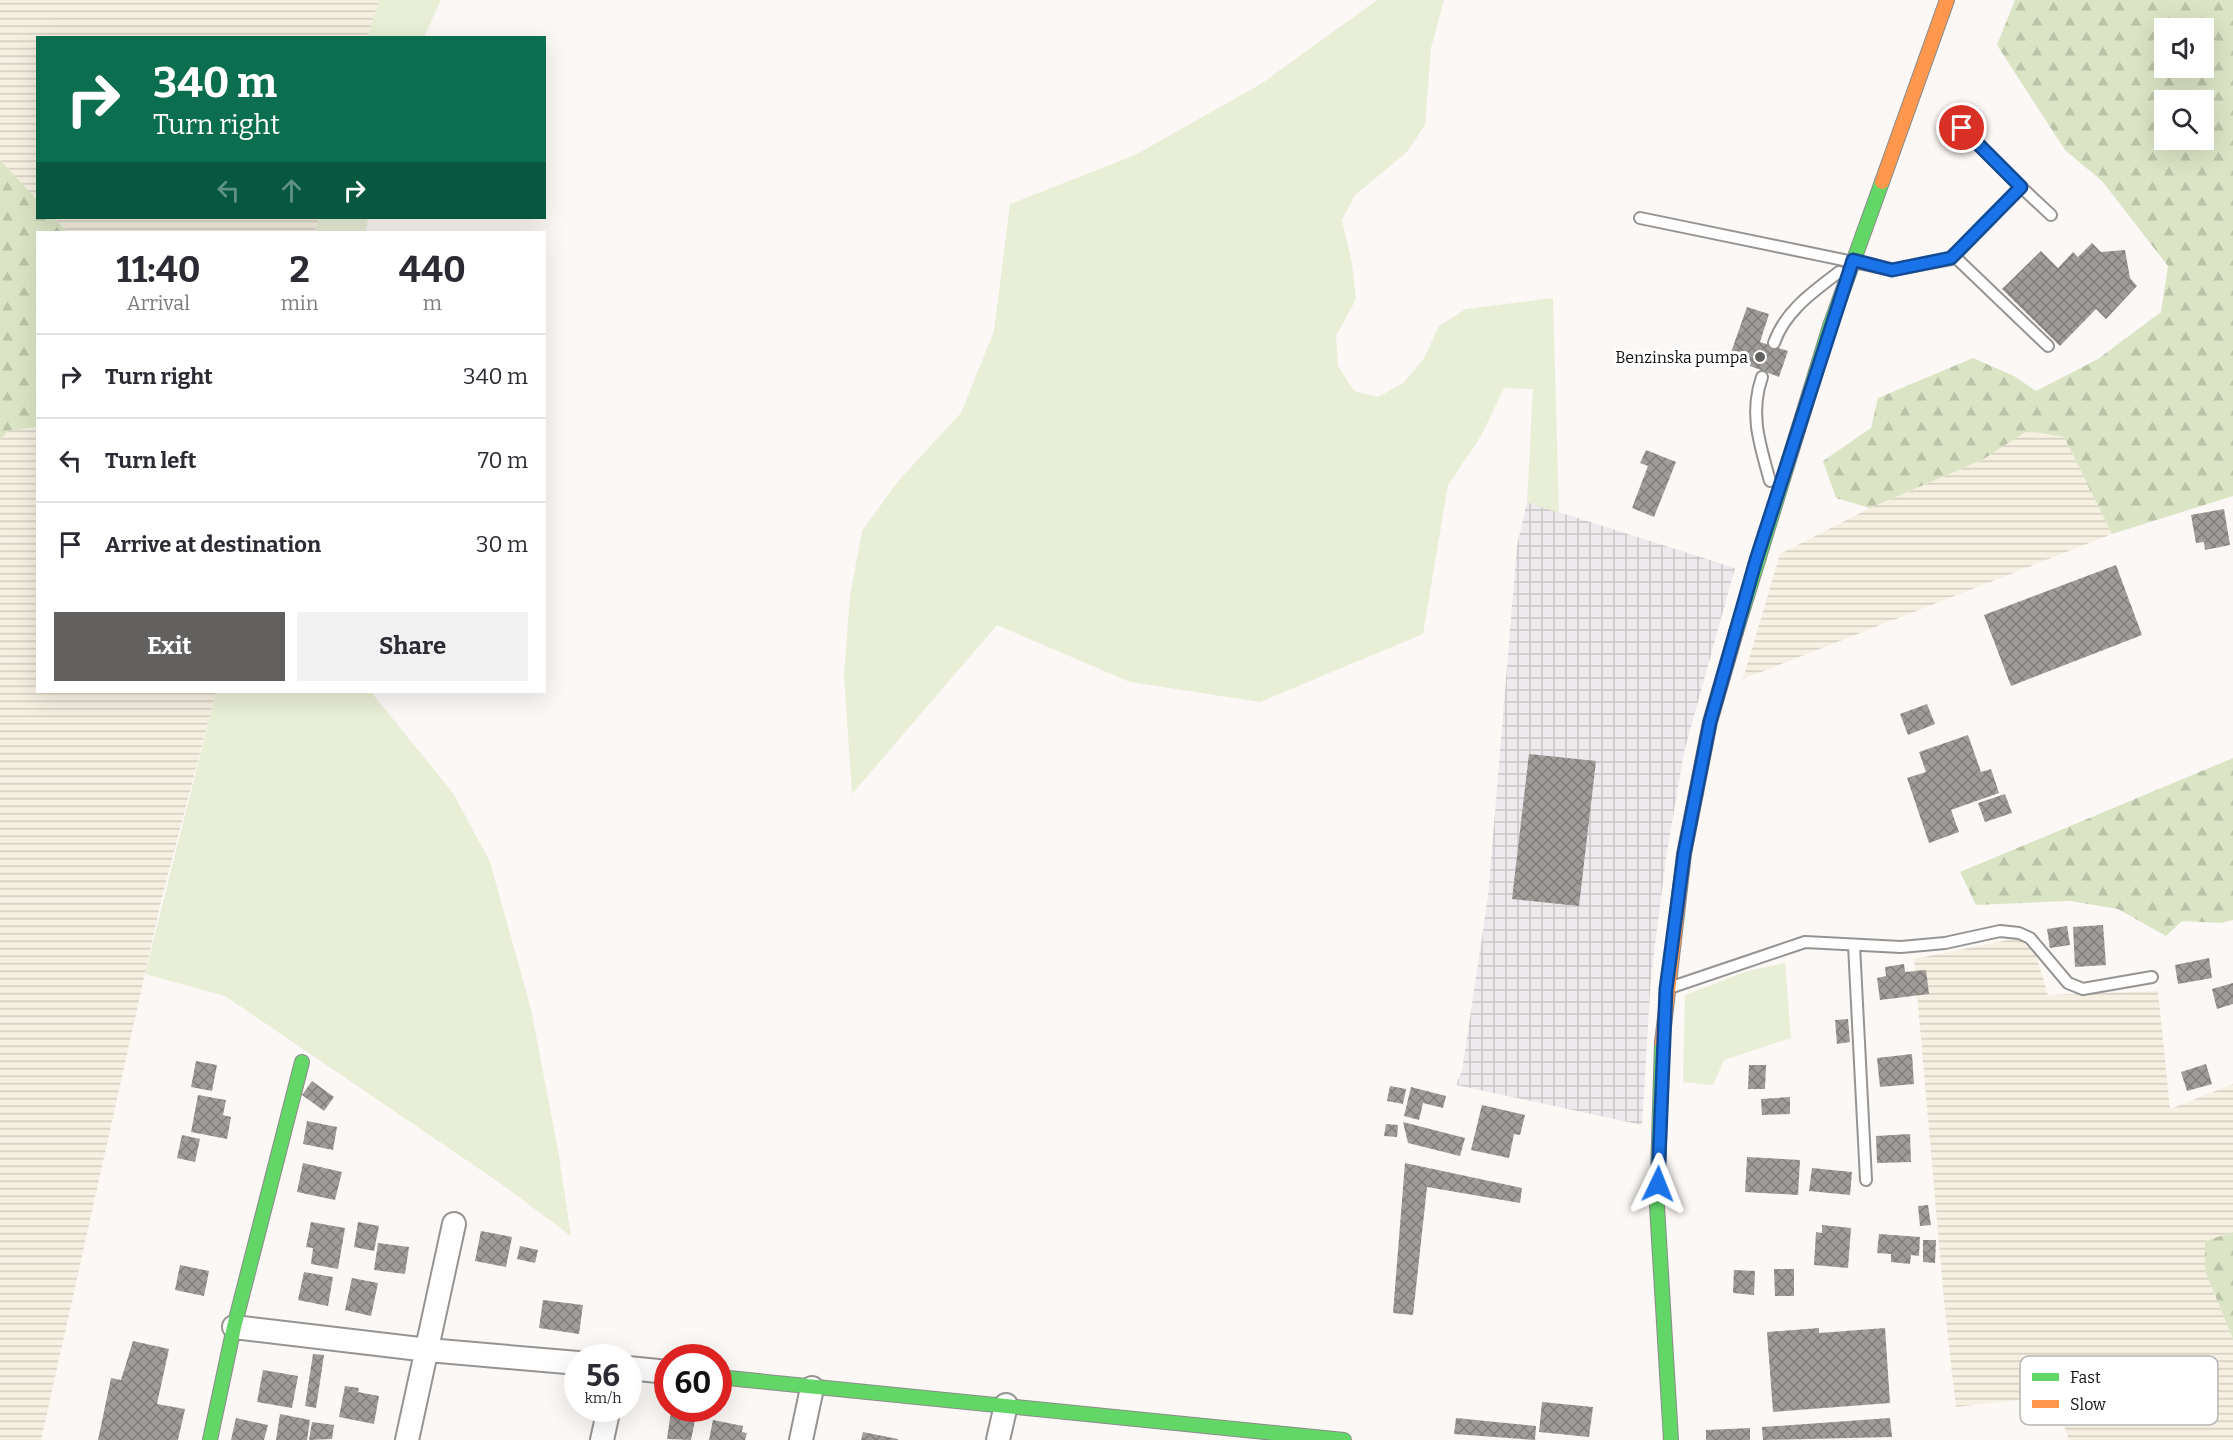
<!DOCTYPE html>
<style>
body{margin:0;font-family:Bitter,serif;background:#f2f2f3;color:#2b2b33;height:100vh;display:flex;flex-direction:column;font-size:22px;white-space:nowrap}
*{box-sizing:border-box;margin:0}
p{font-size:20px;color:#7c7c81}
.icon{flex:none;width:33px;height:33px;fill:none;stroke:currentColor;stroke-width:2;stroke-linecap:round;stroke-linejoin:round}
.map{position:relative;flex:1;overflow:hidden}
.drawer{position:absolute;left:36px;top:231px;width:510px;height:462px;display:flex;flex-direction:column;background:#fff;border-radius:0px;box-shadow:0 6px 24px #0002}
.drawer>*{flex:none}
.hud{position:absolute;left:36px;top:36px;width:510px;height:183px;border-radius:0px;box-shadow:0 6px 24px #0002;background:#0b6e4f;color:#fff;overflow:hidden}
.fabs{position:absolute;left:2154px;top:18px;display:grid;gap:12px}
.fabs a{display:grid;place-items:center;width:60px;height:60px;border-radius:0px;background:#fff;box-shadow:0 6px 24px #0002;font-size:30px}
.speed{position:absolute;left:564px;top:1344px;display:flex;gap:12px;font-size:30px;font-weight:700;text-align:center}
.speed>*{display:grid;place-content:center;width:78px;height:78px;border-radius:50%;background:#fff;box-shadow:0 6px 24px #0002;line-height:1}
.speed small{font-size:15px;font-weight:400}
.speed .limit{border:9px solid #d22;background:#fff;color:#111}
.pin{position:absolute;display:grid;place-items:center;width:51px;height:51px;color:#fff;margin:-26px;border:3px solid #fff;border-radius:50%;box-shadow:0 2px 6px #0007}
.me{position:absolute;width:66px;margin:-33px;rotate:2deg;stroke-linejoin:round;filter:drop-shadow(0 0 4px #0008)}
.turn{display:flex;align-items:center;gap:21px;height:126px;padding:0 18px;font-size:27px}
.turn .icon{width:78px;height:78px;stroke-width:2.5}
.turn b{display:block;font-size:42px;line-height:51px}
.lanes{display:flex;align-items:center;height:57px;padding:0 18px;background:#0003;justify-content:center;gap:30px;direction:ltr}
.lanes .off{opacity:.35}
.eta{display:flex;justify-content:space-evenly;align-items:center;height:102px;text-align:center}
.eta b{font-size:36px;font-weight:700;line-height:42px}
.primary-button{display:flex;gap:12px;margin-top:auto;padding:12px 18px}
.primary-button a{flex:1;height:69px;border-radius:0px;background:#626160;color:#fff;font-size:24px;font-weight:700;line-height:69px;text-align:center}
.primary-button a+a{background:#f2f2f3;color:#2b2b33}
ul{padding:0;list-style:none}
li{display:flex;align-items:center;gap:18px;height:84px;padding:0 18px;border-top:2px solid #e1e1e2}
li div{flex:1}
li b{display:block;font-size:22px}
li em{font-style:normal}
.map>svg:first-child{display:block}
.industrial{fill:url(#industrial-grid)}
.farmland{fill:url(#farmland-rules)}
.grass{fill:#e9eed7}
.forest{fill:url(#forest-firs);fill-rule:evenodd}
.building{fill:url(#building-cross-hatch)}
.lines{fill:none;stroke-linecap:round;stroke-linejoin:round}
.lane-casing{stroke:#959493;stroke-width:14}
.street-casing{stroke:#959493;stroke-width:26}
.fast-casing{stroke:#8c8b89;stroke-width:16}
.slow-casing{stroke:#8c8b89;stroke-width:16}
.lane{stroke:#fefefe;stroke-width:10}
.street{stroke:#fefefe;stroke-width:22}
.fast{stroke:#63d668;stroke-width:14}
.slow{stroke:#ff974d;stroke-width:14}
.route-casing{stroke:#114b97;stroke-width:15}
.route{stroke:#1a73e8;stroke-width:10}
.poi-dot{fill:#626160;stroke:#fff;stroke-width:2}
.labels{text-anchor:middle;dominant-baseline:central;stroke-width:6;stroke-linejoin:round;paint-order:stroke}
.poi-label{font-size:16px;fill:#0f0f0f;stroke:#fff;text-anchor:end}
.key{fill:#fff;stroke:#b7b7b7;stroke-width:1.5}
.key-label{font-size:16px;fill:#0f0f0f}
</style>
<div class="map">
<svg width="2233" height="1440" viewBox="0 0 2233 1440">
<defs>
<pattern id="industrial-grid" width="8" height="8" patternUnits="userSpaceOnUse" patternTransform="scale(1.5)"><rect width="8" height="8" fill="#ede9ec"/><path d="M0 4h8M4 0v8" fill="none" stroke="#cac7c9"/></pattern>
<pattern id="farmland-rules" width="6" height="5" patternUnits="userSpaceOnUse" patternTransform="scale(1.5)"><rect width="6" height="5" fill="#f6f0e2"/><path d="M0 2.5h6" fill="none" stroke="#d2cdc1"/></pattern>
<pattern id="forest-firs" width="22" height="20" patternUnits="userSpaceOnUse" patternTransform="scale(1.5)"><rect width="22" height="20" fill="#dbe5c5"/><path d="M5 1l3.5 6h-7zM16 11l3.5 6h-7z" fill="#bbc3a8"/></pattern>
<pattern id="building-cross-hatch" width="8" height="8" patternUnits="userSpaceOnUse" patternTransform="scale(1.5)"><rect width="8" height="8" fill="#9f9c9a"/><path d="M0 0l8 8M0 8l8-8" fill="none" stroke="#807e7c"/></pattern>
</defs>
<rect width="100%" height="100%" fill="#fbf8f5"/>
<polygon class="industrial" points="1527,502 1735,568 1684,752 1666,858 1651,976 1642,1125 1456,1085 1462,1071 1488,897 1517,546"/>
<g class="farmland">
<polygon points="0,0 379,0 368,37 38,38 37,200 0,160"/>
<polygon points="54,218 319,218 315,232 68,232"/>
<polygon points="37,427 38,692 216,692 162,897 41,1440 0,1440 0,440 8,431"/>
<polygon points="2027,431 2064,437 2112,534 1743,679 1780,554 1870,508 1982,460"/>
<polygon points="2013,939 2026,942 2035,952 2048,995 2158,991 2170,1109 2233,1084 2233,1232 2205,1241 2205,1271 2233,1339 2233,1440 2069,1440 2053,1396 1956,1407 1945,1312 1914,959"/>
</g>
<g class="grass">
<polygon points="379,0 441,0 424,37 368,37"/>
<polygon points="1377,0 1444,0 1431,48 1425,125 1407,152 1355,195 1342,220 1352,264 1356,299 1336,336 1338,366 1354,391 1378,397 1403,383 1423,360 1439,326 1466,309 1553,298 1559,513 1527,502 1533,389 1504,388 1481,436 1448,485 1423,634 1260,702 1130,682 997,625 852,794 844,675 850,596 862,531 899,480 961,413 994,331 1010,204 1135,155 1261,84"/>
<polygon points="319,218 368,218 366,232 315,232"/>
<polygon points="216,692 371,692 453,793 490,862 531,1009 558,1150 571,1236 500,1183 225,996 145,974"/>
<polygon points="1785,963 1791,1038 1724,1060 1713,1085 1683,1082 1685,995 1748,971"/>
</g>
<g class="forest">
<path d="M2015 0H2233V496L2112 534 2064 437 2027 431 1982 460 1870 508 1836 498 1823 461 1871 428 1878 398 1973 358 2014 376 2036 391 2098 359 2161 312 2168 266 2102 181 2065 150 1997 45ZM2164 28H2204V68H2164ZM2164 100H2204V140H2164Z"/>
<polygon points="0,160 37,200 38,218 54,218 68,232 38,232 37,427 8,431 0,440"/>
<polygon points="2233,758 2233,920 2221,923 2182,921 2166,936 2118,909 2070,901 1976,905 1960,872"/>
<polygon points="2233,1232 2233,1339 2205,1271 2205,1241"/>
</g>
<g class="building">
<polygon points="2092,243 2101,252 2125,250 2130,278 2137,286 2106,319 2096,309 2060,346 2002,289 2041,251 2058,268 2073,252 2078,257"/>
<polygon points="1747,307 1769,314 1760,342 1788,351 1779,377 1729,358"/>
<polygon points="1646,450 1676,462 1654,517 1632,508 1648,466 1640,463"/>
<polygon points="2224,509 2230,545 2205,550 2204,542 2196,543 2191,515"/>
<polygon points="2116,565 2142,635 2011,686 1984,615"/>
<polygon points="1927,704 1935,724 1908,735 1900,714"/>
<polygon points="1968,735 1981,772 1991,769 1999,793 1951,810 1959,832 1929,843 1907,778 1926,772 1919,752"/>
<polygon points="1529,754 1596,761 1579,906 1512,899"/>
<polygon points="2005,794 2012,813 1985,822 1978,803"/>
<polygon points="2103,925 2106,965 2075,967 2073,927"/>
<polygon points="2067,926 2070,945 2050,948 2047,929"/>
<polygon points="2209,958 2212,978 2178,984 2175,965"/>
<polygon points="1904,964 1905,972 1926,970 1929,994 1880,1000 1877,978 1886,976 1885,967"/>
<polygon points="2233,983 2233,1004 2217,1009 2212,989"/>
<polygon points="1848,1019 1850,1042 1837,1044 1835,1020"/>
<polygon points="1912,1054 1914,1084 1880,1087 1877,1058"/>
<polygon points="196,1061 217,1065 212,1091 191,1087"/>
<polygon points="2206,1064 2212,1084 2187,1091 2181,1072"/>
<polygon points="1749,1065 1766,1065 1765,1089 1748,1089"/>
<polygon points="312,1081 334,1097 324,1111 302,1095"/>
<polygon points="1390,1086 1406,1089 1403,1104 1387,1101"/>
<polygon points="1411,1087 1446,1096 1443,1108 1423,1103 1419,1120 1404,1116"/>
<polygon points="198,1095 226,1100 223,1115 231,1117 227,1139 191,1132"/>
<polygon points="1790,1097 1790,1114 1762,1115 1761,1099"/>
<polygon points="1482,1105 1525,1115 1520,1135 1514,1134 1509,1158 1471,1150"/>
<polygon points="307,1121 337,1127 333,1150 303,1144"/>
<polygon points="1403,1122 1465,1138 1460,1156 1408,1143"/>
<polygon points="1386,1124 1398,1125 1397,1137 1384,1136"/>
<polygon points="1910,1134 1911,1162 1877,1163 1876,1136"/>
<polygon points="182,1135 200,1139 195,1162 177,1158"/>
<polygon points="1747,1157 1800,1160 1798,1195 1745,1192"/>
<polygon points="303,1163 342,1172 335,1200 297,1192"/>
<polygon points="1405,1163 1522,1188 1520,1203 1427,1187 1413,1315 1393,1313"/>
<polygon points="1812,1168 1852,1172 1850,1195 1809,1191"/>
<polygon points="1928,1205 1931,1225 1920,1226 1918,1206"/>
<polygon points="311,1222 345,1228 338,1269 311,1264 313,1248 306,1247"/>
<polygon points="358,1222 379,1226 374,1251 354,1247"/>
<polygon points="1822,1225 1851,1228 1848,1268 1814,1265 1816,1232 1822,1233"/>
<polygon points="481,1231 512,1237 506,1267 475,1261"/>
<polygon points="1879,1234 1920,1237 1919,1256 1911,1255 1910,1264 1891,1262 1891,1254 1877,1253"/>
<polygon points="1923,1240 1936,1240 1935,1263 1923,1262"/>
<polygon points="378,1243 409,1247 405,1274 374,1270"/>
<polygon points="520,1246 538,1250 535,1263 517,1259"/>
<polygon points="180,1265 209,1271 204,1296 175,1290"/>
<polygon points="1774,1269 1794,1269 1794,1296 1775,1296"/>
<polygon points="1734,1270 1755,1271 1754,1295 1733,1293"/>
<polygon points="304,1272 333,1277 328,1306 298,1300"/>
<polygon points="352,1278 378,1283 371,1316 345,1310"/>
<polygon points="543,1300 583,1305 579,1334 539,1328"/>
<polygon points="1819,1328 1819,1333 1885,1328 1890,1403 1773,1412 1767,1332"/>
<polygon points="133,1341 169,1349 157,1404 185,1409 178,1440 98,1440 111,1378 121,1380"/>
<polygon points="313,1354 324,1355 316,1408 305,1406"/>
<polygon points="263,1370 298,1376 292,1408 257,1402"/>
<polygon points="345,1386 359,1388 358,1392 379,1396 374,1424 339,1417"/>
<polygon points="1542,1402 1593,1407 1589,1437 1539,1432"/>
<polygon points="671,1411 696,1415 691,1440 667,1439"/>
<polygon points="280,1414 310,1420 307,1440 276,1440"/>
<polygon points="236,1418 268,1425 264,1440 231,1440"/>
<polygon points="1456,1418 1536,1426 1535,1440 1454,1434"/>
<polygon points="1890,1418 1892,1437 1763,1440 1762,1427"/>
<polygon points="713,1420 743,1426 742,1432 747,1433 745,1440 709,1440"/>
<polygon points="312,1422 334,1425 332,1439 309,1440"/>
<polygon points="1750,1428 1750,1440 1706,1440 1706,1430"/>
<polygon points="863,1432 898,1439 898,1440 861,1440"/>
</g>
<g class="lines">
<defs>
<g id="lane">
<polyline points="2021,187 2051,215"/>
<polyline points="1640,218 1892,270 1951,259 2021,187 1962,128"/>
<polyline points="1953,255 2048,346"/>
<path d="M1774 343C1785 311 1813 292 1839 272"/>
<path d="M1762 377C1749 414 1760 445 1770 481"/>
<polyline points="1854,945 1866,1180"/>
<polyline points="1672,987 1805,942 1901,947 1945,943 2000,931 2019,933 2030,938 2068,983 2083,989 2152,977"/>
</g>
<g id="street">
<polyline points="234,1327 428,1350 578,1363"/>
<polyline points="628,1368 668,1372"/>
<polyline points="407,1440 454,1224"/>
<polyline points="602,1440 609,1408"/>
<polyline points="801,1440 812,1388"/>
<polyline points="998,1440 1006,1405"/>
</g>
<g id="fast">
<polyline points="1736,632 1830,326 1882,182"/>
<polyline points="1662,1043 1657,1206 1671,1440"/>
<polyline points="718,1377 1344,1440"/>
<polyline points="210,1440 234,1327 302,1062"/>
</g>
<g id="slow">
<polyline points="1882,182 1947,0"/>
<polyline points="1662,1043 1684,854 1710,722 1736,632"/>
</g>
</defs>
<use href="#lane" class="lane-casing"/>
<use href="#street" class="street-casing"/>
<use href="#fast" class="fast-casing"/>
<use href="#slow" class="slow-casing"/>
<use href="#lane" class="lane"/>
<use href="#street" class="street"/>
<use href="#fast" class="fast"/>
<use href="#slow" class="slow"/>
</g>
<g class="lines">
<defs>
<polyline id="route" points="1658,1184 1666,989 1684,854 1710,722 1756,560 1853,260 1892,270 1951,258 2021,187 1962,128"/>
</defs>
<use href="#route" class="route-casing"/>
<use href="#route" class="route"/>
</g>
<circle class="poi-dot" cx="1760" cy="357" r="6"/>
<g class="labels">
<g class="poi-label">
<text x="1748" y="357">Benzinska pumpa</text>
</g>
</g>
<rect x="2020" y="1356" width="198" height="69" rx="9" class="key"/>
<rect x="2032" y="1373" width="27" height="8" fill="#63d668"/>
<rect x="2032" y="1400" width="27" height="8" fill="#ff974d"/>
<g class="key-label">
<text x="2070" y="1383">Fast</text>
<text x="2070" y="1410">Slow</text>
</g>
</svg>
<div class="fabs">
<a><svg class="icon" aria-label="sound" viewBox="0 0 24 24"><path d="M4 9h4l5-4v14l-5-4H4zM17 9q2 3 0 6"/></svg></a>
<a><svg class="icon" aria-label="search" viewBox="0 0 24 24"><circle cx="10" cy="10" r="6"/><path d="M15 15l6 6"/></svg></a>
</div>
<div class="speed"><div>56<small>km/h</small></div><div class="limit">60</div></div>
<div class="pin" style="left:1962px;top:128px;background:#d93025"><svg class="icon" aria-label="arrive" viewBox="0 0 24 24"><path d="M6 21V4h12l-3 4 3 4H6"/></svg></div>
<svg class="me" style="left:1658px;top:1184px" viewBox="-20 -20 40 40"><path d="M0-17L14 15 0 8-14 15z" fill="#1a73e8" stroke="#fff" stroke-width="4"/></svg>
<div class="hud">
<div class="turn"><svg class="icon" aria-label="right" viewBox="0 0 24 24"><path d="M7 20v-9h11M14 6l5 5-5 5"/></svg><div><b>340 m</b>Turn right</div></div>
<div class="lanes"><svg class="icon off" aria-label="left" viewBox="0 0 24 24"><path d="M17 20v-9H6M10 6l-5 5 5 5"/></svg><svg class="icon off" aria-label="ahead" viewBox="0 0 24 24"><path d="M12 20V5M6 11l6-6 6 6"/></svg><svg class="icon" aria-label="right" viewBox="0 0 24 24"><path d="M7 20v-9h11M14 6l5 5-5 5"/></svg></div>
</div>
<section class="drawer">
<div class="eta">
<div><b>11:40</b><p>Arrival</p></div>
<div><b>2</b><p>min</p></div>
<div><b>440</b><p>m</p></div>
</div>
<ul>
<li><svg class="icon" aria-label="right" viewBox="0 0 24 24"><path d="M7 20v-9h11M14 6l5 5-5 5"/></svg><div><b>Turn right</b></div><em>340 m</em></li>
<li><svg class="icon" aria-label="left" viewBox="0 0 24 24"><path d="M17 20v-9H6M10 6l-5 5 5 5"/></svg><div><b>Turn left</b></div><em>70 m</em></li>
<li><svg class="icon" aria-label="arrive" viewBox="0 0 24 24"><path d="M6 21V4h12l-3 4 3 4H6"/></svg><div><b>Arrive at destination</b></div><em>30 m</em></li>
</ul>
<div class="primary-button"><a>Exit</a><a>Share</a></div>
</section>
</div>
